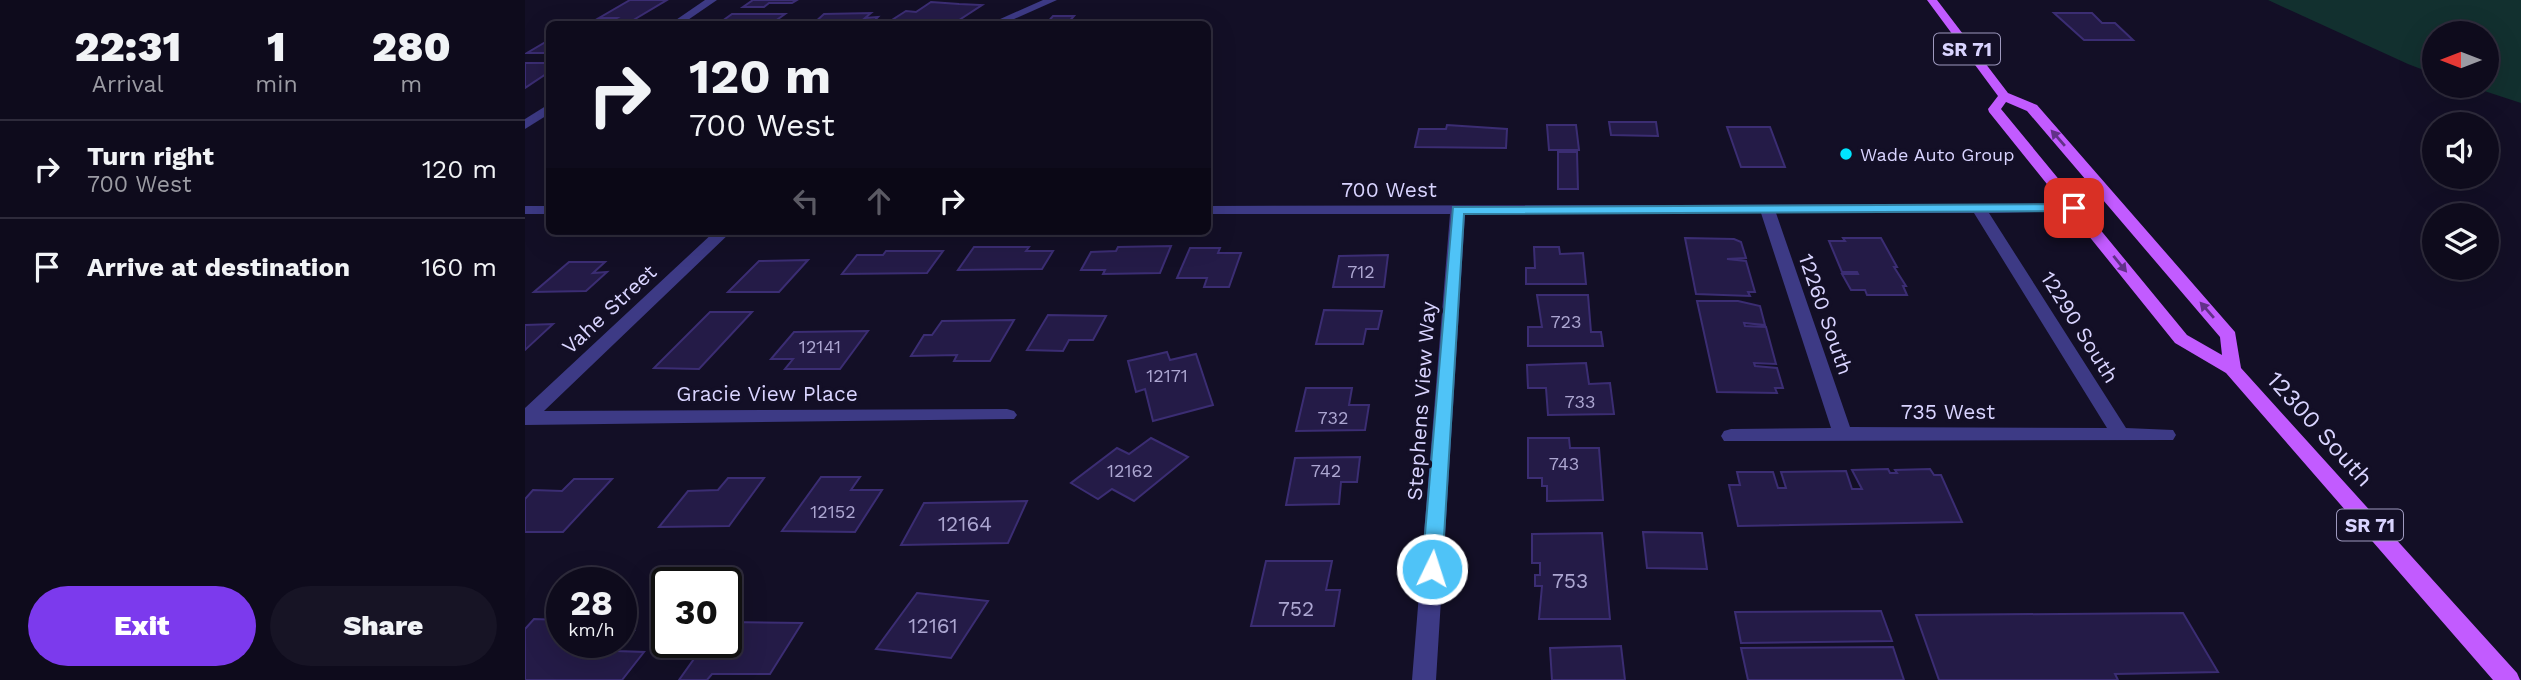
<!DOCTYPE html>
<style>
body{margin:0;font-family:"Work Sans",sans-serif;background:#171425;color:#f1f3f6;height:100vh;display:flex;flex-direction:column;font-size:26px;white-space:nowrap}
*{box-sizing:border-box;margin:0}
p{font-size:23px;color:#9b9ba3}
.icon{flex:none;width:38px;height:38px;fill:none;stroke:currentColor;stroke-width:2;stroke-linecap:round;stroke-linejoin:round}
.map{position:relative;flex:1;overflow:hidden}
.panel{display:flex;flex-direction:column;background:#0e0b1c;width:525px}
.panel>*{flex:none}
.top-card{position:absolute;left:21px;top:21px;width:665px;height:214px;border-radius:10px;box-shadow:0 7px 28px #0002,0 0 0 2px #2e2b3b;background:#0e0b1c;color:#f1f3f6;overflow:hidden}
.needle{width:46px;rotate:270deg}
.controls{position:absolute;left:1897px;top:21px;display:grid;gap:14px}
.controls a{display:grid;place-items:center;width:77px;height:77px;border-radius:50%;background:#0e0b1c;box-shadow:0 7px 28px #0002,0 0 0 2px #2e2b3b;font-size:35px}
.speed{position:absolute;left:21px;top:567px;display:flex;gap:14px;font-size:35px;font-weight:700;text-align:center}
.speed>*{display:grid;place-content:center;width:91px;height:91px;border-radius:50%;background:#0e0b1c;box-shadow:0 7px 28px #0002,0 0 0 2px #2e2b3b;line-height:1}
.speed small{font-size:18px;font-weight:400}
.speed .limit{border:4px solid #111;border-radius:10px;background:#fff;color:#111}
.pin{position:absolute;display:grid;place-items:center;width:60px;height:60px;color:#fff;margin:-30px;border-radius:14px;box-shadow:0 4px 10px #0006}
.me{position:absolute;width:77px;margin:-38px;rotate:4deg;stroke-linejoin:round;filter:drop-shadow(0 0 5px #0008)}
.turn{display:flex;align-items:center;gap:24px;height:147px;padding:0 28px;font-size:32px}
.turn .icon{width:91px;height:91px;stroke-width:2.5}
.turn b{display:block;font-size:49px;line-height:60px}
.lanes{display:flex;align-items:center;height:66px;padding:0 28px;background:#0003;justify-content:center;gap:35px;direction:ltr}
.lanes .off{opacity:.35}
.eta{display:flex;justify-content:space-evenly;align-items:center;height:119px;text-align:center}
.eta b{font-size:42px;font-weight:800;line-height:49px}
.primary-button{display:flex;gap:14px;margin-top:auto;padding:14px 28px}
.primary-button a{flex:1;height:80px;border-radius:42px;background:#7c3aed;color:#fff;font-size:28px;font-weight:800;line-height:80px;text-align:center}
.primary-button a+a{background:#171425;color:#f1f3f6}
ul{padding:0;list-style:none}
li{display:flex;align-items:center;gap:21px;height:98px;padding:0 28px;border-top:2px solid #2e2b3b}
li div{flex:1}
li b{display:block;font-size:26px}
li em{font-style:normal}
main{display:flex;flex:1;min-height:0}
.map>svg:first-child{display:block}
.green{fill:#12302f}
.building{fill:#241b47;stroke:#3b2d73;stroke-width:2}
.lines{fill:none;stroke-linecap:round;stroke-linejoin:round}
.minor{fill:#3d3a85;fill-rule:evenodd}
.major{fill:#c25bff;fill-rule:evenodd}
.oneway{fill:#623188}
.route{fill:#4fc3f7;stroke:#337fa1;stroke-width:2}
.poi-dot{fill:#00e5ff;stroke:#130f26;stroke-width:2.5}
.labels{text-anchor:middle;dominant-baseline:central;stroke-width:7;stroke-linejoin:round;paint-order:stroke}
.far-poi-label{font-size:18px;fill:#d9d4ff;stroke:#130f26;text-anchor:start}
.number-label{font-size:18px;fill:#aca6d1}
.shield{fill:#130f26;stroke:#9e99be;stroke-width:2}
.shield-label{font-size:19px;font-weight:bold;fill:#d9d4ff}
.street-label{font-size:21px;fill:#d9d4ff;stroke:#130f26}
.near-number-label{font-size:21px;fill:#aca6d1}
.near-street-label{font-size:24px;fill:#d9d4ff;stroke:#130f26}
</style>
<main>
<section class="panel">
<div class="eta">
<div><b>22:31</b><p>Arrival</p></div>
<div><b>1</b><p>min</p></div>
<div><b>280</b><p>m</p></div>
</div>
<ul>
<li><svg class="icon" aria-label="right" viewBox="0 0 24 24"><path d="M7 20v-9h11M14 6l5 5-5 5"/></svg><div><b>Turn right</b><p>700 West</p></div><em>120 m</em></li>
<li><svg class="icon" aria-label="arrive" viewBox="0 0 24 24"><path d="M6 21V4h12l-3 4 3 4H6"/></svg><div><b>Arrive at destination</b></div><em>160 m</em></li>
</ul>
<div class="primary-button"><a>Exit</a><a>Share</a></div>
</section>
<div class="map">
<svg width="1996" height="680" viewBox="0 0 1996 680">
<rect width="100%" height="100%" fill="#130f26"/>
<polygon class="green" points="1743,0 1996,0 1996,103 1944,86 1962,86 1962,33 1909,33 1909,74 1883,64"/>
<g class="building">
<polygon points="105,0 142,0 105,22 85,22 92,18 74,18"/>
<polygon points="228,0 272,0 267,3 244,3 239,7 218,7"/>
<polygon points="406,2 434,4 457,5 428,24 367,20 381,11 391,12"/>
<polygon points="346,13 340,18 353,17 346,24 288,24 299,14"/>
<polygon points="1529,13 1567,13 1577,23 1590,23 1608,40 1559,40"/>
<polygon points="207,14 260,14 246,24 193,24"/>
<polygon points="528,16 549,16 542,24 512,24 522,23"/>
<polygon points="24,40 24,53 2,53"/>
<polygon points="0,63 24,63 24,72 0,88"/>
<polygon points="1084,122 1131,122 1133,136 1086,135"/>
<polygon points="922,125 982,129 981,148 890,147 894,129 921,129"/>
<polygon points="1022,125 1051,125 1054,150 1024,150"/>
<polygon points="1202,127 1245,127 1260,167 1216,167"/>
<polygon points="1033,152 1052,152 1053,189 1033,189"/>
<polygon points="1160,238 1209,239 1216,242 1221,258 1202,259 1221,261 1230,292 1223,292 1225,296 1171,294"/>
<polygon points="1318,238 1356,238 1372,267 1369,267 1381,286 1378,286 1382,295 1342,295 1340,290 1326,290 1317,274 1333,274 1332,272 1317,272 1304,241 1320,241"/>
<polygon points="646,246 635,273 578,274 580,270 556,270 566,252 591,251 593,247"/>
<polygon points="449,247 504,247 501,251 528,251 517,269 433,270"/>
<polygon points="1009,247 1034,247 1035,254 1058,253 1061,284 1001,284 1001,268 1010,268"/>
<polygon points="665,248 695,248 693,253 716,253 704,287 679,287 682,278 652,278"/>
<polygon points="361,251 418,251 402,273 317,274 332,255 358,255"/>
<polygon points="863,255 859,287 808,287 814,256"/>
<polygon points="283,260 254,292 203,292 234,261"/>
<polygon points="44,262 80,262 68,273 82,272 61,291 9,292"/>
<polygon points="1012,295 1063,295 1066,332 1076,332 1078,346 1003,346 1003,327 1017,327"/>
<polygon points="1172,301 1213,301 1235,306 1240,325 1219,323 1220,326 1241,327 1251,364 1229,363 1230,366 1252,368 1258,388 1250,388 1252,393 1192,392"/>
<polygon points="799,310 857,311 853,329 841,329 838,344 791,344"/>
<polygon points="185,312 227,312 174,369 129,368"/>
<polygon points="523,315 581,316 568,340 544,340 538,351 502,350"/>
<polygon points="489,320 465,361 429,361 432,355 386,356 399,335 407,335 417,321"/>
<polygon points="28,324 0,350 0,325"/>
<polygon points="343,331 315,369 260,369 268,359 246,359 269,332"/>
<polygon points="642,352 645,360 671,354 688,405 628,421 620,389 611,392 603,361"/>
<polygon points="1061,363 1064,384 1085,383 1089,414 1023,415 1021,388 1003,388 1002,365"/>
<polygon points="781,388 827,388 824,405 844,405 840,430 771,431"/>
<polygon points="626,438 663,457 609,501 587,489 573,499 546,483 592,448 604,454"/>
<polygon points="1003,438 1044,438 1045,448 1074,448 1078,500 1022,501 1022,486 1017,486 1017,478 1003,478"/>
<polygon points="835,457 832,482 816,482 814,504 761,505 770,458"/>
<polygon points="1363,469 1365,473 1372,473 1370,470 1405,469 1409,475 1416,475 1437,522 1213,526 1204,485 1215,485 1212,472 1248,472 1253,488 1261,488 1256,472 1321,471 1327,489 1337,489 1327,470"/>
<polygon points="296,477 335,477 326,490 357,490 330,532 257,531"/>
<polygon points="203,478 239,478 204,526 134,527 163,491 193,490"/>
<polygon points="49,479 87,479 38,532 0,532 0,499 8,490 37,491"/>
<polygon points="502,501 483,543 376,545 399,503"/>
<polygon points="1118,532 1177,533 1182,569 1122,568"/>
<polygon points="1077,533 1085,619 1014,619 1017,586 1010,586 1010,575 1015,575 1015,563 1007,563 1007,534"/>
<polygon points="741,561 807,561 801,590 815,590 809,626 726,626"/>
<polygon points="392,593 463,601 426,658 351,649"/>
<polygon points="1356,611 1367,641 1216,643 1210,612"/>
<polygon points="1658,613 1693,672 1590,674 1593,680 1414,680 1391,615"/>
<polygon points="9,619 37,620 37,642 96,642 96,631 109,631 92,651 119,652 97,680 0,680 0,629"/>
<polygon points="201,622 277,623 245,674 187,674 182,680 154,680 181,642 201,642"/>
<polygon points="1096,646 1100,680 1027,680 1025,648"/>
<polygon points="1368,647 1379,680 1223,680 1216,648"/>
</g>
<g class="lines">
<g class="minor">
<polygon points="180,0 192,0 157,24 145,24"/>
<polygon points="518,0 532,0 478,24 464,24"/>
<polygon points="24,104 24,114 0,129 0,119"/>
<path d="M1549 204 1556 208 1554 211 1464 213 1601 428 1648 430 1651 435 1648 440 1199 441 1196 436 1199 431 1206 429 1306 428 1236 213 940 214 911 680H887L925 214H682V206ZM1251 213H1449L1582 428 1325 427Z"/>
<rect x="0" y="206" width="24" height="8"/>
<polygon points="190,231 207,231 19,411 482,409 489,411 492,415 489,419 0,425 0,408"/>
</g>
<path class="major" d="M1402 0H1412L1483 93 1512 105 1710 332 1716 368 1992 673 1995 680H1968L1701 373 1650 343 1464 112 1463 109 1473 96ZM1481 102 1502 111 1695 337 1697 355 1662 335 1476 109Z"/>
</g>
<defs><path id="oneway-solid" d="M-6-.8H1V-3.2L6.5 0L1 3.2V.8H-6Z" transform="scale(1.75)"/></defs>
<g class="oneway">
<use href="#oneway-solid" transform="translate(1533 138) rotate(-131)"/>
<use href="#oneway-solid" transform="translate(1595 264) rotate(51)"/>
<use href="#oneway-solid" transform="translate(1682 310) rotate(-131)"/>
</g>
<polygon class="route" points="1549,204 1554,205 1554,211 939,214 917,569 914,574 907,577 900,574 897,569 928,207"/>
<circle class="poi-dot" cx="1321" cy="154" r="7"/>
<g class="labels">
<g class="far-poi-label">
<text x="1335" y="154">Wade Auto Group</text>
</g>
<g class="number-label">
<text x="836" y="271">712</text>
<text x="1041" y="321">723</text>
<text x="295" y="346">12141</text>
<text x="642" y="375">12171</text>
<text x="1055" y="401">733</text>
<text x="808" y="417">732</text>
<text x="1039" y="463">743</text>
<text x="605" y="470">12162</text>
<text x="801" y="470">742</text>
<text x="308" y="511">12152</text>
</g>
<g class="shield">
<rect x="1409" y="33.5" width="66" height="31" rx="5"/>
<rect x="1812" y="509.5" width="66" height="31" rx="5"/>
</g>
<g class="shield-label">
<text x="1442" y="49">SR 71</text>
<text x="1845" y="525">SR 71</text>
</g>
<g class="street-label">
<text x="864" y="189">700 West</text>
<text transform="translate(84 309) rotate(-43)">Vahe Street</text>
<text transform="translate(1301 314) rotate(71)">12260 South</text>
<text transform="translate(1555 327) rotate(58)">12290 South</text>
<text x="242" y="393">Gracie View Place</text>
<text transform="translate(896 401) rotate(-86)">Stephens View Way</text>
<text x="1423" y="411">735 West</text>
</g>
<g class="near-number-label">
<text x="440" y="523">12164</text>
<text x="1045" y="580">753</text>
<text x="771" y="608">752</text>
<text x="408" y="625">12161</text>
</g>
<g class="near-street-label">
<text transform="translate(1795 429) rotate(48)">12300 South</text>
</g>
</g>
</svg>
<div class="controls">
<a><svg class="needle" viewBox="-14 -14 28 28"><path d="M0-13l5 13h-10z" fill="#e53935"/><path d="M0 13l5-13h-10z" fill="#9b9ba3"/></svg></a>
<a><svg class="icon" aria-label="sound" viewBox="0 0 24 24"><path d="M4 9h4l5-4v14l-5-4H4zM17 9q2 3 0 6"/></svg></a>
<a><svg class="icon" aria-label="layers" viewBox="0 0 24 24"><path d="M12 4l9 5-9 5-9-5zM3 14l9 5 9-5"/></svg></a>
</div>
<div class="speed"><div>28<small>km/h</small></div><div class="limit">30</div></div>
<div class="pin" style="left:1549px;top:208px;background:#d93025"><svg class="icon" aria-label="arrive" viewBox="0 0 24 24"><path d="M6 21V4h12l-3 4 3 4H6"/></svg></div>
<svg class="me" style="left:907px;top:569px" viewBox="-20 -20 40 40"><circle r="17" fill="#4fc3f7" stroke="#fff" stroke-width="3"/><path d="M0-11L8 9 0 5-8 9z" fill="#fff"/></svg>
<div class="top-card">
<div class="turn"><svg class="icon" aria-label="right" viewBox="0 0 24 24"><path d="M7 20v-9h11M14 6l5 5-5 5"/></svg><div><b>120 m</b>700 West</div></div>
<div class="lanes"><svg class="icon off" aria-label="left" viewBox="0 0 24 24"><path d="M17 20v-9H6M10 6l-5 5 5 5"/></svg><svg class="icon off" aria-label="ahead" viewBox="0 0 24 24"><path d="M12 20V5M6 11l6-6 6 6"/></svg><svg class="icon" aria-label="right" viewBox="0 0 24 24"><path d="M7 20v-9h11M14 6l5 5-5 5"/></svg></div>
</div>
</div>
</main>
